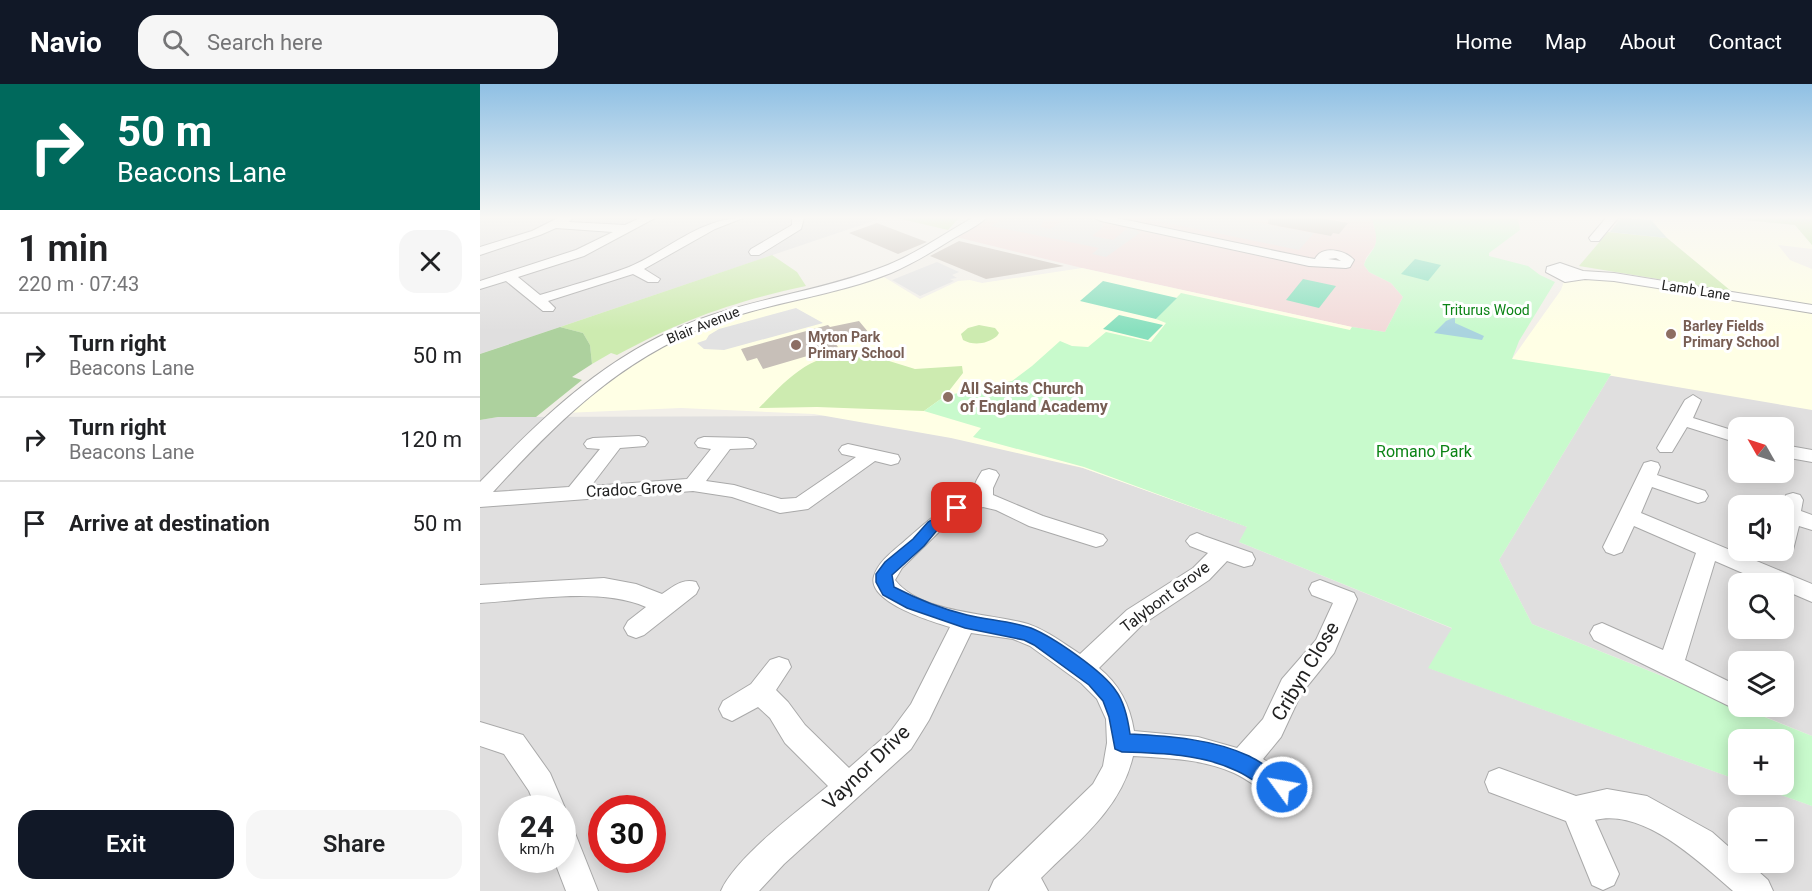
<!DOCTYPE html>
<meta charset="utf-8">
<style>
body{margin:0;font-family:Roboto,sans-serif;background:#f6f6f6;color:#202124;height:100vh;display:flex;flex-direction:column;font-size:22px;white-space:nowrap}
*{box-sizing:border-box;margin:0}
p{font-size:20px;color:#757577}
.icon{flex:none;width:33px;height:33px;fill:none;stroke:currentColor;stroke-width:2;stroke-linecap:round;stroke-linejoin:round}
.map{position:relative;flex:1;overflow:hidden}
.details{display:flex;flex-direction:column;background:#fff;width:480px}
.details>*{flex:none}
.banner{background:#00695c;color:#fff;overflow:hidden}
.needle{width:39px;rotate:309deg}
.controls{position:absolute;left:1248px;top:333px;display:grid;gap:12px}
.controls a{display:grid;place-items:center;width:66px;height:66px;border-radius:12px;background:#fff;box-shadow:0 3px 15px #0003;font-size:30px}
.speed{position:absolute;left:18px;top:711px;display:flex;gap:12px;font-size:30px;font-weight:700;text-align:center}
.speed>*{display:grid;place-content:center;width:78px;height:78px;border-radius:50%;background:#fff;box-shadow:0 3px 15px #0003;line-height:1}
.speed small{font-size:15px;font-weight:400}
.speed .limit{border:9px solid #d22;background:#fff;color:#111}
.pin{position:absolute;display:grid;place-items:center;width:51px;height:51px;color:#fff;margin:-26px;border-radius:12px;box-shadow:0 3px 9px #0006}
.me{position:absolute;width:66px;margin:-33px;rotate:302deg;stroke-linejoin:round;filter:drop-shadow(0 0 4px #0008)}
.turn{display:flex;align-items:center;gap:21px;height:126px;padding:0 18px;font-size:27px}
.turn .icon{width:78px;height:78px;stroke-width:2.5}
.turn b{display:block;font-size:42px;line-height:51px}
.round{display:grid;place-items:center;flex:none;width:63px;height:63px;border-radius:18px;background:#f6f6f6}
.summary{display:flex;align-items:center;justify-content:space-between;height:102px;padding:0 18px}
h1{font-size:36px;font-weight:600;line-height:45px}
.cta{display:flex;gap:12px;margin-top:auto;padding:12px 18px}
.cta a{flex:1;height:69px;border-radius:18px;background:#111827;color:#fff;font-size:24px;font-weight:600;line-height:69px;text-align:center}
.cta a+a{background:#f6f6f6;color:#202124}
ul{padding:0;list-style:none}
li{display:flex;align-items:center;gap:18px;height:84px;padding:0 18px;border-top:2px solid #e0e0e0}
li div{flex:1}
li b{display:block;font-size:22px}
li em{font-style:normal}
header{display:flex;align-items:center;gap:36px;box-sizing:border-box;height:84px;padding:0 30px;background:#111827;color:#fff}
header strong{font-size:28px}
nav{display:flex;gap:33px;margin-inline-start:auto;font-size:21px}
.search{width:420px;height:54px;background:#f6f6f6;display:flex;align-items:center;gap:15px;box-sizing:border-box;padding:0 21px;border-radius:18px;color:#757577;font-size:22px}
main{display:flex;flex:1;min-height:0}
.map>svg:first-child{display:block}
.residential{fill:#e0dfdf;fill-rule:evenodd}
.commercial{fill:#f2dad9}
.education{fill:#ffffe5}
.grass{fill:#cdebb0}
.forest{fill:#add19e}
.wetland{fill:#c6e0d4}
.park{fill:#c8facc}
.pitch{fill:#88e0be}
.parking{fill:#e2e2e2}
.water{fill:#aad3df}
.building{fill:#c7bfb8}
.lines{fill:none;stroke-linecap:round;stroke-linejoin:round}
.minor-casing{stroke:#a9a9a9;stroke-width:2}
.minor{fill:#fff;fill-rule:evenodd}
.route{fill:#1a73e8;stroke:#114b97;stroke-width:1.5}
.education-dot{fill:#8d6e63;stroke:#fff;stroke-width:2}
.labels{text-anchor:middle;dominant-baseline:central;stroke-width:6;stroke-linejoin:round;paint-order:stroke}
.far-street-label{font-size:14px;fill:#222;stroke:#fff}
.far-park-label{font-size:14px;fill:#0c8416;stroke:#fff}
.far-education-label{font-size:14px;font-weight:bold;fill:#785e54;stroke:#fff;text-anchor:start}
.education-label{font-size:16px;font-weight:bold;fill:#785e54;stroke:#fff;text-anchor:start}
.park-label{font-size:16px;fill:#0c8416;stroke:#fff}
.street-label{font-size:16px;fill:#222;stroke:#fff}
.near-street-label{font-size:20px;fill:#222;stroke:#fff}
</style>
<header>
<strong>Navio</strong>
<div class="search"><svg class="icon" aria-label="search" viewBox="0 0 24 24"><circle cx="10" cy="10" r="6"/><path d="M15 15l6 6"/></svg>Search here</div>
<nav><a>Home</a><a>Map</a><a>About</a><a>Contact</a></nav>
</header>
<main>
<section class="details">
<div class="banner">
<div class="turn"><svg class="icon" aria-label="right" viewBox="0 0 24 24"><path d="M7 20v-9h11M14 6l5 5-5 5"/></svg><div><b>50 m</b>Beacons Lane</div></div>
</div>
<div class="summary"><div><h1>1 min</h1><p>220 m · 07:43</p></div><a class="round"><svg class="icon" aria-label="close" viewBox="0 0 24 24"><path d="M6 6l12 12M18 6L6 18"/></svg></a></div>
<ul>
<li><svg class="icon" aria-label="right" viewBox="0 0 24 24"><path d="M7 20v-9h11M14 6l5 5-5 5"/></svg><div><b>Turn right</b><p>Beacons Lane</p></div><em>50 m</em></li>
<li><svg class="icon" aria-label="right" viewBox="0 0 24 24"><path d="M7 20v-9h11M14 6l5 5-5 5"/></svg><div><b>Turn right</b><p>Beacons Lane</p></div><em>120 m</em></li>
<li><svg class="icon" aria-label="arrive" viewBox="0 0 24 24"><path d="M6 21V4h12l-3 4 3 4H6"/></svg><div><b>Arrive at destination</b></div><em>50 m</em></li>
</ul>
<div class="cta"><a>Exit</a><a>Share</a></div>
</section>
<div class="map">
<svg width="1332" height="807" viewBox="0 0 1332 807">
<rect width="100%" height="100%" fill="#f2efe9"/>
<g class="residential">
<polygon points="0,134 80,134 51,148 0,165"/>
<polygon points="92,134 395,134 399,135 0,270 0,169 59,149"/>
<path d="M1131 290 1332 324V652L1259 622H1304V578H1258V622L1052 540 1019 476ZM1258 344H1304V388H1258ZM1258 422H1304V466H1258ZM1258 500H1304V544H1258Z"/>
<path d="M444 327 768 443 759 458 973 545 949 584 1258 696V700L1272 701 1332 722V807H0V336L18 333 331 332ZM32 724H82V776H32ZM122 724H172V776H122ZM1258 734H1304V778H1258Z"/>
</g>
<polygon class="commercial" points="495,134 892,134 897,153 895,162 886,174 884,181 889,188 911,199 923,213 905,248 872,243 602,184 472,152"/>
<g class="education">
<polygon points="1171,134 1244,134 1315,141 1332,161 1332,165 1298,161 1310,176 1332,185 1332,221 1251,207 1181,149"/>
<polygon points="602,184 872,243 768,443 603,384 471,354 334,330 201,324 84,329 114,301 213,244 292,221 404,193 440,215 478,197 490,196 502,199"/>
<polygon points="1100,191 1332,225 1332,326 1032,275 1081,206 1085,194"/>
</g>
<g class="grass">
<polygon points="417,134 479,134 468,146"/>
<polygon points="1244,134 1332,135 1332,161 1315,141"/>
<polygon points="1128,148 1187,154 1251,207 1099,182"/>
<path d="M292 171 317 188 326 202C255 217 201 236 137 271L131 269 112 280 110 261 103 249 80 243Z"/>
<path d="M499 241 515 244 519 249 517 252C507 260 494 262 483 256L481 250 488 244Z"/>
<path d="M380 268 435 285 482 282 483 289 465 312 444 327 337 323 279 324C311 291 331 269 380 268Z"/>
</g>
<polygon class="forest" points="80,243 103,249 110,261 112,280 92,293 102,296 56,333 18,333 0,336 0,270"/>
<polygon class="wetland" points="1141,134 1171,136 1187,154 1130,148"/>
<path class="park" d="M892 134H1038L1040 146 1009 169V172L1048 182 1060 191 1075 198 1039 257 1032 275 1131 290 1019 476 1052 540 1332 652V722L1272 701 1304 700V656H1258V696L948 584 972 544 759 458 767 443 604 383 493 353 501 344 444 327 465 312 532 297 552 282 580 257 592 262 608 263 626 248 671 258 686 239 676 235 701 209 870 246 872 243 905 248 923 213 911 199 889 188 884 181C886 174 890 170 894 164 899 154 894 144 892 134Z"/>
<g class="pitch">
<polygon points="935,175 961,181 948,197 921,190"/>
<polygon points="823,195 856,202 839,224 806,216"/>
<polygon points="623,197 697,214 676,235 600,217"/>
<polygon points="639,231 683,241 668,256 623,245"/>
</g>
<g class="parking">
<polygon points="526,134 565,134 560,143 570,145 588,134 607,134 625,137 621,140 624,142 612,152 633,156 650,142 659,144 657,147 661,148 626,173 612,170 619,164 511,142"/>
<polygon points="664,134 750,134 834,149 819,166"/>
<polygon points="457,178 479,188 472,191 477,194 470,195 474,197 440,212 412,196"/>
<polygon points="316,224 343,239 244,266 224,265 217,259 226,256 229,251 239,245"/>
</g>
<polygon class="water" points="975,233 975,239 1004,252 1002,256 954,249 966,237"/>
<g class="building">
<polygon points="789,134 839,134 868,139 859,150 853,149 851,152 788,140"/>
<polygon points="397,139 423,149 447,158 418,170 369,149"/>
<polygon points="479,157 584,182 506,195 450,172"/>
<polygon points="379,237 389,249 355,259 358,263 283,285 277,274 267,277 261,265 348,241 350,243"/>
</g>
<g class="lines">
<defs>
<g id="minor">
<path d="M78 134H93L89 138 145 141 160 134H175L104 172 38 193 60 211C89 202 120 194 149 183 187 167 220 134 263 134L235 145 164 185 180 195 178 198H168L153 190 68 217 75 224 73 227H63L26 197 0 205V197L96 166 133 148 76 144 60 151 0 171V163L52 147Z"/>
<polygon points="312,134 324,134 321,145 279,171 271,171 269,168 271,165 312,141"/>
<path d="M492 134H506C497 143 482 149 471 156 452 168 432 180 411 189 352 213 286 218 227 242 137 278 77 338 13 408L89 403 120 365 107 364 104 360 107 356 113 354 159 352 165 354 168 358 165 362 140 364 111 402 207 395 231 365 218 363 215 359 218 355 224 353 267 354 273 356 276 360 273 364 250 365 226 397 254 401 301 415 316 414 376 373 362 370 359 366 362 362 368 360 418 371 420 375 418 379 411 381 395 377 328 425 300 429 252 413 213 407 0 423V398C58 338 115 282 191 247 258 216 332 210 400 184 433 172 462 151 492 134Z"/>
<path d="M615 134H637L829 174 835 175C842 161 865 166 874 176L870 183 866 184 829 182 621 137ZM856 174 861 177 848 175Z"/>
<polygon points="1126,134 1138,134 1119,157 1111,157 1109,154"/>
<polygon points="1080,179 1103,187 1134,189 1332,221 1332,229 1134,197 1105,195 1085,198 1066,188 1067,183"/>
<polygon points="1213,311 1221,316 1213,334 1258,348 1258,359 1207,343 1192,368 1180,368 1177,364 1205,316"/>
<polygon points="1304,361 1332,366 1332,378 1304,373"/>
<polygon points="1171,377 1178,379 1180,383 1177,391 1225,407 1228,412 1225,417 1218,419 1172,403 1161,429 1332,500 1332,518 1304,506 1304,500 1288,500 1235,477 1205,576 1258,602 1258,622 1266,622 1258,625 1249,622 1114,556 1110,549 1114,542 1122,539 1183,566 1216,469 1154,442 1142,468 1134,471 1126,468 1123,463 1162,383 1164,379"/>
<path d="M509 385 516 387 519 391 513 404V411L563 432 623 451 627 456 623 461 616 463 549 442 516 426 503 423 486 429 464 443 422 484 415 496C441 530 511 529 548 540 568 547 583 559 600 570L647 526 713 484 728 469 710 462 706 457 710 452 717 449 724 452 772 469 775 475 772 481 764 483 747 477 729 496 663 540 619 584C639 600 650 621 654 647L718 653 757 664 783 635 802 595 836 556 853 519 832 511 829 505 832 499 840 496 874 509 877 515 854 569 821 610 801 653 783 675 812 693 816 703 812 713 802 717C785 710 771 697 754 689 723 675 686 674 653 672 641 725 598 757 561 794L568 807H509L514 796 613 700 623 682 627 659 626 635 617 615 601 599 550 562 533 555 491 549 449 636 431 665 304 780 279 807H241C255 774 319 726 348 702L305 659 290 634 278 623 252 637 243 633 239 625 243 617 271 600 290 576 299 573 308 576 311 583 296 606 308 618 325 641 369 684 411 647 431 620 470 543C453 538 386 518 394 492 399 476 416 465 428 454 449 436 465 420 493 412 493 402 497 395 502 387Z"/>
<polygon points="1313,409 1320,411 1323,416 1321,427 1332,431 1332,446 1319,442 1312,470 1304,473 1296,470 1294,466 1304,466 1302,422 1306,411"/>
<path d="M124 494 156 500 182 510C193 503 202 494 216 498L219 504 216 510 164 551 156 554 148 551 144 544 148 537 166 523C120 503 50 516 0 519V501Z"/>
<polygon points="0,638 43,651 70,689 85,724 82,729 82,724 56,724 49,707 24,670 0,662"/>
<path d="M1019 684 1096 712 1127 705 1167 712 1232 748 1258 771V778H1268L1288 796 1293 807H1253C1219 778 1164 724 1115 736L1139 790 1134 801 1123 806 1112 801 1086 737 1009 708 1005 698 1009 688Z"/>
<polygon points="82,740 93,744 118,807 86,807 74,776 82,776"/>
</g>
</defs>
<use href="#minor" class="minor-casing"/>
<use href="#minor" class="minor"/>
</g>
<linearGradient id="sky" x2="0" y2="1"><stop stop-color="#8fc0e4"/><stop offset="0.54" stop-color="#f9f8f5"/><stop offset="1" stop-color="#f9f8f5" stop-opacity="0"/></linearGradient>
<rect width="1332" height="247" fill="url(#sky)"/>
<path class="route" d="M477 420 484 424 482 428 458 445 444 462 412 491 414 503C437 515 462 525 487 531 508 536 531 537 551 544 573 553 623 587 636 607 645 619 648 636 650 650 689 652 733 655 769 672 783 679 796 689 809 697L812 703 809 710 802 713C786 707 773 694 757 687 722 670 680 669 642 668L635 665 629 633 623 617 609 601 554 561 544 556 485 544 427 524 403 511 396 498V490L405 478 433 455 448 438Z"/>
<g class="education-dot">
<circle cx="1191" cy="250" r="6"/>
<circle cx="316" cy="261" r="6"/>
<circle cx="468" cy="313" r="6"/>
</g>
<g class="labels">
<g class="far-street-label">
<text transform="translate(1216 206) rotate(9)">Lamb Lane</text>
<text transform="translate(223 241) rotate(-22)">Blair Avenue</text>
</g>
<g class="far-park-label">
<text x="1006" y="226">Triturus Wood</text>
</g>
<g class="far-education-label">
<text x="1203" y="242">Barley Fields<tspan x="1203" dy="16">Primary School</tspan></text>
<text x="328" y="253">Myton Park<tspan x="328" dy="16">Primary School</tspan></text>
</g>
<g class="education-label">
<text x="480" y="304">All Saints Church<tspan x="480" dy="18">of England Academy</tspan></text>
</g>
<g class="park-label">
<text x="944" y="367">Romano Park</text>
</g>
<g class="street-label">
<text transform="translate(154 405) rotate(-3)">Cradoc Grove</text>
<text transform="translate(685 513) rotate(-37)">Talybont Grove</text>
</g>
<g class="near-street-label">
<text transform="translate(825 587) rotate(-59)">Cribyn Close</text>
<text transform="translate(386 683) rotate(-44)">Vaynor Drive</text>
</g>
</g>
</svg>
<div class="controls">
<a><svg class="needle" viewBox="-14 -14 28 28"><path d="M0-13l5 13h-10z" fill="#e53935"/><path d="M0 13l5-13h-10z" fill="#757577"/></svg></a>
<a><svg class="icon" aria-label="sound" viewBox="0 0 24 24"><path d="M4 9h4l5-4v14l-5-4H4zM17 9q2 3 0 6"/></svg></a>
<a><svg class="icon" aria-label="search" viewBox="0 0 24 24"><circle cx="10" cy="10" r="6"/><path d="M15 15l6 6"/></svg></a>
<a><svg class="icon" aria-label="layers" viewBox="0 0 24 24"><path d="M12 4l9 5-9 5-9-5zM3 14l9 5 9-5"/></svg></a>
<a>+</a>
<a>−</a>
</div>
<div class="speed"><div>24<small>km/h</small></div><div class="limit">30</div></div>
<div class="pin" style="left:477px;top:424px;background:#d93025"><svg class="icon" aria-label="arrive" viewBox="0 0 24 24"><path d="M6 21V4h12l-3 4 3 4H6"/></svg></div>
<svg class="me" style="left:802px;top:703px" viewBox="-20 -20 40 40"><circle r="17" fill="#1a73e8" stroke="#fff" stroke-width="3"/><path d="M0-11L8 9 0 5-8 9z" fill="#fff"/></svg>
</div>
</main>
